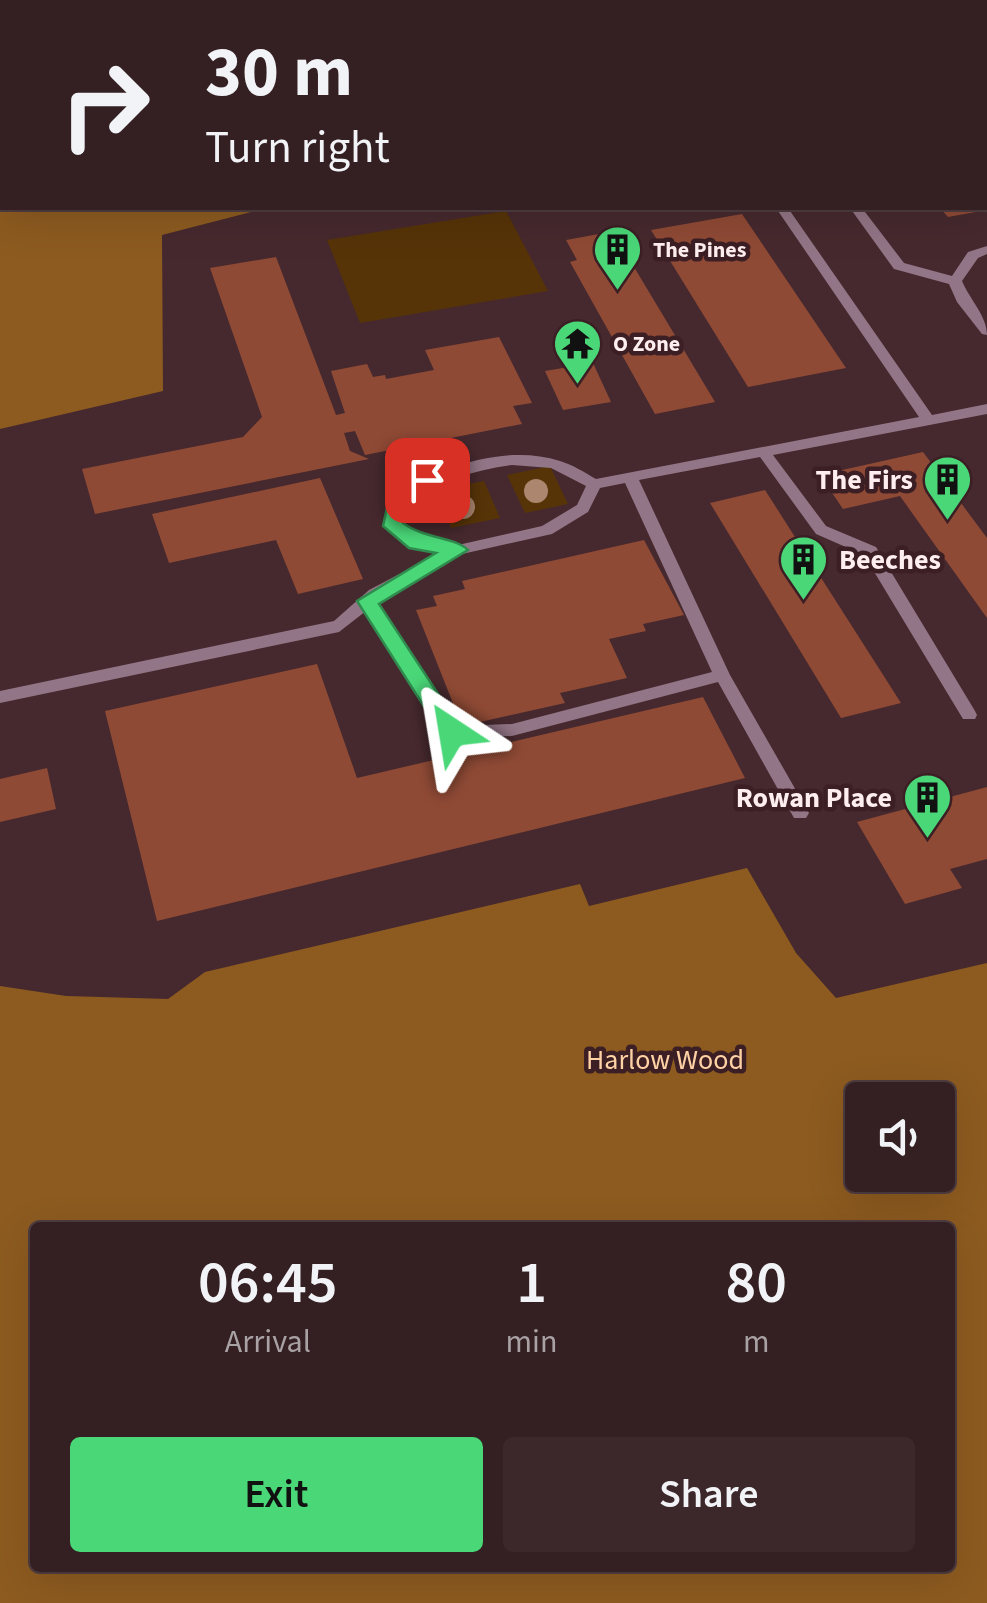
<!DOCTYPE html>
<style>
body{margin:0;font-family:"Source Sans 3",sans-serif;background:#3c272a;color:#f1f3f6;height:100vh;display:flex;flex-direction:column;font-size:38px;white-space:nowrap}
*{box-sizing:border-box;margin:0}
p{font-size:32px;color:#a9a2a5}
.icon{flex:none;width:55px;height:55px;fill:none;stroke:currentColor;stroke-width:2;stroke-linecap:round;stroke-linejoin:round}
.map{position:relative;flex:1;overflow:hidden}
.drawer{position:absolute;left:30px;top:1222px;width:925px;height:350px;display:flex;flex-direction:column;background:#341f22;border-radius:10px;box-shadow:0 10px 40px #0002,0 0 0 2px #4e3d40}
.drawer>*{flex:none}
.top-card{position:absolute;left:0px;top:0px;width:988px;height:210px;box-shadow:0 10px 40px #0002,0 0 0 2px #4e3d40;background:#341f22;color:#f1f3f6;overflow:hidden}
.buttons{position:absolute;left:845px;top:1082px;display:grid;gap:20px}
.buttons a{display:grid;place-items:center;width:110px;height:110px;border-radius:10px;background:#341f22;box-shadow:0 10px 40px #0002,0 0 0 2px #4e3d40;font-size:50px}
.pin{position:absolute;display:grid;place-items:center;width:85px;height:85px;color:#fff;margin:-42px;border-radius:20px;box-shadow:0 5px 15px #0006}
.me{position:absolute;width:110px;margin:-55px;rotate:327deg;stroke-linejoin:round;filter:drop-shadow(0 0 8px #0008)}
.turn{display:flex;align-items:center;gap:35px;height:210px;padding:0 40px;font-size:45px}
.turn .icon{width:130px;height:130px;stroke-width:2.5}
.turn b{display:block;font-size:70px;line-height:85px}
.eta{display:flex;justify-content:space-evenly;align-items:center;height:170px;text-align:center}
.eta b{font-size:60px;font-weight:600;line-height:70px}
.cta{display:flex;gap:20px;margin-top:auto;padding:20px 40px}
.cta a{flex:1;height:115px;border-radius:10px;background:#4ad778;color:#111;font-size:40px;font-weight:600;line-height:115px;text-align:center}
.cta a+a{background:#3c272a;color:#f1f3f6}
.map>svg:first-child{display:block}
.green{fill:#573408}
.forest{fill:#8d5b20;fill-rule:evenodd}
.building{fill:#8f4a35}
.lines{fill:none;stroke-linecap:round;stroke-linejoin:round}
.service{fill:#927586;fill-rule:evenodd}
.tree{fill:#ac866f}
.route{fill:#4ad778;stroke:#308c4e;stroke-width:2.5}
.labels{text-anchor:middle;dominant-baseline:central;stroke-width:9;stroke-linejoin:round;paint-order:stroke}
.far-poi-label{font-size:22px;font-weight:bold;fill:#feeef0;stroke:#3b1f24;text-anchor:start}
.poi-label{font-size:28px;font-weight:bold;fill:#feeef0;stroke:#3b1f24;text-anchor:end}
.park-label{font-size:28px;fill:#ffd2a5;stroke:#3b1f24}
</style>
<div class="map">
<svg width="987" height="1603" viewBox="0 0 987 1603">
<rect width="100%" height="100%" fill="#46292e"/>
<g class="green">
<polygon points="506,211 548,291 360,323 327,240"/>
<polygon points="550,466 568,504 525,513 507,475"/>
<polygon points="484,481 500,518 451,528 435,490"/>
</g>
<g class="forest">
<polygon points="0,0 654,0 2,2 2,208 267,208 162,235 163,391 0,429"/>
<path d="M747 868 796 953 836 998 987 963V1603H0V986L66 996 168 999 205 972 580 884 589 906ZM862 1100H938V1175H862ZM35 1228H950V1568H35Z"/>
</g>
<g class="building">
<polygon points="940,208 987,208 987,210 948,217"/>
<polygon points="742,214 846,368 748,387 651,230"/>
<polygon points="610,232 625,252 715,402 655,414 570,262 577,260 566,240"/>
<polygon points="276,257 336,415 345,413 331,371 367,364 373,377 385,375 386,379 434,370 425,350 499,337 532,403 513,406 522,424 365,455 355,431 344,433 350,451 369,459 95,514 82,469 243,437 262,417 210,268"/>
<polygon points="593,363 611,402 563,410 545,371"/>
<polygon points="923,452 987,538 987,618 900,496 843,509 820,475"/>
<polygon points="320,478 363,579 298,594 276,540 169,563 152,514"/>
<polygon points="765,490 901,703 841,718 710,503"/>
<polygon points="644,540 684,615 643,624 646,631 609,639 627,678 560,693 565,703 462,726 416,610 437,606 433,596 465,589 462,581"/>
<polygon points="317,664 357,778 703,697 745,778 157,921 105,711"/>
<polygon points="47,768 56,809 0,822 0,779"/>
<polygon points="987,787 987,859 950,869 962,888 905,904 857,822"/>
</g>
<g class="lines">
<g class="service">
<path d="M776 208H788L932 415 987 404V414L773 455 826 526 876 547 975 711 977 715 975 719H963L864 555 816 534 760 457 639 480 730 675 809 813 806 818H794L718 682 512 736 452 738 446 736 366 611 339 632 0 703V691L334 621 369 590 441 552 412 547 384 526 392 494C440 468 505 443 560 461 573 465 584 472 596 479L919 417ZM512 465 551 468 586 486 577 505 542 526 458 545 421 538 400 524 404 501C439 482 473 470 512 465ZM625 483 712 672 512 724 457 726 376 602 462 554 552 534 588 512 600 488Z"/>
<path d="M850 208H862L904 263 952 276 968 252 987 246V254L978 258 962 281C970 300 987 316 987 335L982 334 957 302 949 284 894 269Z"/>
</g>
</g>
<g class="tree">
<circle cx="536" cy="491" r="12"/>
<circle cx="463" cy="507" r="12"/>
</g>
<path class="route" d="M427 474 437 480 406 501 403 523C425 539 455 537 468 550L379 604 463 732 452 740 444 738 357 601 436 553 409 548 383 526 390 494Z"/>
<defs>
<symbol id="building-pin" viewBox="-11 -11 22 30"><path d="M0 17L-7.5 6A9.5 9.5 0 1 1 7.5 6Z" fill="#4ad778" stroke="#3b1f24"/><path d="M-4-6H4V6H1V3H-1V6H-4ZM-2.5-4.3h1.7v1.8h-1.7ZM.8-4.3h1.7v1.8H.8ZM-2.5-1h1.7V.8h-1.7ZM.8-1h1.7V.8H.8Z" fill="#111"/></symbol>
<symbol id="temple-pin" viewBox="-11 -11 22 30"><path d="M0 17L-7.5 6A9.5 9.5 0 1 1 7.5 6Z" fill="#4ad778" stroke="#3b1f24"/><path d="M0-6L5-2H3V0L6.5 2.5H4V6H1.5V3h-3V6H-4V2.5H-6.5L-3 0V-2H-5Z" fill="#111"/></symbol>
</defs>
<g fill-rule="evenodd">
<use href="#building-pin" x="590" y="222" width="55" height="75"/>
<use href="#temple-pin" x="550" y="316" width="55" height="75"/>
<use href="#building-pin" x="920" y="452" width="55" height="75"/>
<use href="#building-pin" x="776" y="532" width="55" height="75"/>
<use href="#building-pin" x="900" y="770" width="55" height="75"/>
</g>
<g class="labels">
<g class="far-poi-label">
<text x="653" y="250">The Pines</text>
<text x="613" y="344">O Zone</text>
</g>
<g class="poi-label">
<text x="913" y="480">The Firs</text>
<text x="839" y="560" text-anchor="start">Beeches</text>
<text x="892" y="798">Rowan Place</text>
</g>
<g class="park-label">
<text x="665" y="1060">Harlow Wood</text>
</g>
</g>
</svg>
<div class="buttons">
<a><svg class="icon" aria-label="sound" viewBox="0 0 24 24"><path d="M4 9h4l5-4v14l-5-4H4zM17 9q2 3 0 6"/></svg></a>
</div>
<div class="pin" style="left:427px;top:480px;background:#d93025"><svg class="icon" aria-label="arrive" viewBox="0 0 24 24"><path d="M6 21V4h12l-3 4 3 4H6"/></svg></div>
<svg class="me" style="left:452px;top:732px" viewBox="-20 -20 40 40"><path d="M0-17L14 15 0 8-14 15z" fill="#4ad778" stroke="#fff" stroke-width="4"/></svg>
<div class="top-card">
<div class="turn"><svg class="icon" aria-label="right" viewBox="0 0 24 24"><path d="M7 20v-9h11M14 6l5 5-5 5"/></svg><div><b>30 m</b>Turn right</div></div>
</div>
<section class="drawer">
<div class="eta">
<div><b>06:45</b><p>Arrival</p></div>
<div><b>1</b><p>min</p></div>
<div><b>80</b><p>m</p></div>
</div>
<div class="cta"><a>Exit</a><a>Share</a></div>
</section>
</div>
